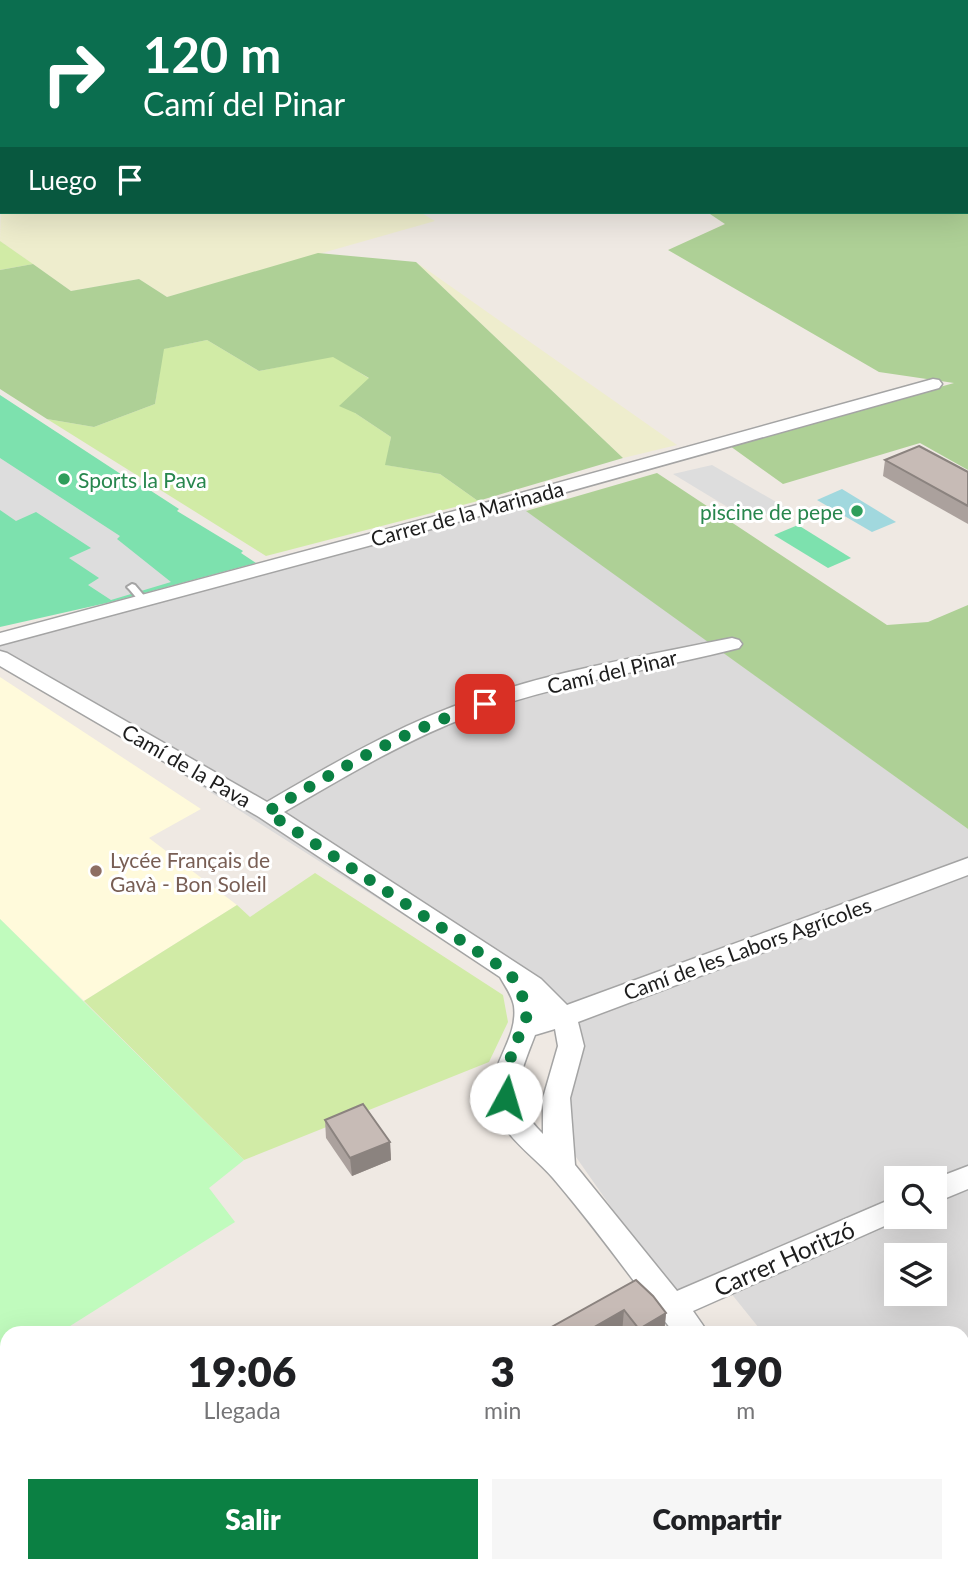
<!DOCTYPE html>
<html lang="es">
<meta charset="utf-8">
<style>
body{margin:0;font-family:Lato,sans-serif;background:#f6f6f6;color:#202124;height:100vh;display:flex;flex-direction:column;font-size:26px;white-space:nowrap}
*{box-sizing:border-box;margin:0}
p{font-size:23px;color:#757577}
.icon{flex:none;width:38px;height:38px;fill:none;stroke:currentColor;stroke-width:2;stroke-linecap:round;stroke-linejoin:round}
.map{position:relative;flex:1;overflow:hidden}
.drawer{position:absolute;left:0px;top:1326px;width:970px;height:247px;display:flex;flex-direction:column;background:#fff;border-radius:21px 21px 0 0;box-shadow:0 7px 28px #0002}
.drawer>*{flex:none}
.top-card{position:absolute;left:0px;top:0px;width:970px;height:214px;box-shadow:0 7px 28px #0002;background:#0b6e4f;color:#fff;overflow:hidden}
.buttons{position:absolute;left:884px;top:1166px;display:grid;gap:14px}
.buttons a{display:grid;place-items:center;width:63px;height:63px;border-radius:0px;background:#fff;box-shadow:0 7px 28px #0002;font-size:35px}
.pin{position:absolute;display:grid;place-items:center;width:60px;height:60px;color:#fff;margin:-30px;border-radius:14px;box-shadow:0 4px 10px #0006}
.me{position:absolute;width:77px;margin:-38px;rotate:6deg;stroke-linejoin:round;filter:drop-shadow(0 0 5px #0008)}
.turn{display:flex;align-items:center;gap:24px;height:147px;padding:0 28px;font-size:32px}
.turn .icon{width:91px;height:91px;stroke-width:2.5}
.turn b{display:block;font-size:49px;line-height:60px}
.then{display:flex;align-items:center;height:66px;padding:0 28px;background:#0003;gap:14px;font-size:26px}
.eta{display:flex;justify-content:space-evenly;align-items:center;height:119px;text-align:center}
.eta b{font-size:42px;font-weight:800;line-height:49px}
.action{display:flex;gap:14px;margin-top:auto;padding:14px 28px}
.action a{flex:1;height:80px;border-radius:0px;background:#0b8043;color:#fff;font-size:28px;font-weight:800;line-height:80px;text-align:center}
.action a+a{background:#f6f6f6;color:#202124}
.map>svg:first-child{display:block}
.residential{fill:#dbdada;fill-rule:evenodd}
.education{fill:#fffadb}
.farmland{fill:#eeedcd}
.grass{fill:#d1eba6}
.forest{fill:#aed096}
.park{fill:#c0fbbd}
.pitch{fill:#7de1ae}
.parking{fill:#ddd}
.water{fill:#a1d8de}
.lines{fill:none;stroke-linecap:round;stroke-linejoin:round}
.lane-casing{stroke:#a4a4a4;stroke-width:4}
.street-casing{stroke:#a4a4a4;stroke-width:3}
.highway-casing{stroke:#de1e79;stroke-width:4}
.lane{fill:#fff;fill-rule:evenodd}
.street{fill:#fff;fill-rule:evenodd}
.highway{fill:#e987a6;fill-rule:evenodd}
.wall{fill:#aba19d}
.shaded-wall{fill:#8b837f}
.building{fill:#c7bbb6;stroke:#8b837f;stroke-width:2}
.route{stroke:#0b8043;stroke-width:12;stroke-dasharray:0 21.6}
.leisure-dot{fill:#2e9e5b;stroke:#fff;stroke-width:2.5}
.education-dot{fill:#8d6e63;stroke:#fff;stroke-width:2.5}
.labels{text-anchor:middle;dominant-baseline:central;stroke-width:6;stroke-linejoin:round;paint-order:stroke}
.leisure-label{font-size:21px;fill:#27864d;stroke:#fff;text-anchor:start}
.street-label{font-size:21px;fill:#1d1d1d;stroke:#fff}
.education-label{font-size:21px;fill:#785e54;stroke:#fff;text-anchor:start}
.near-street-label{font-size:24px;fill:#1d1d1d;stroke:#fff}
</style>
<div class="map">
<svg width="968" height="1573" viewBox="0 0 968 1573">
<rect width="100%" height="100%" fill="#efe9e3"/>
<path class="residential" d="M522 507 968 829V1437H963L962 1334 763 1333 730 1292 683 1310 562 1137 573 1023 0 658V635ZM896 1178H934V1216H896ZM896 1255H934V1293H896Z"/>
<polygon class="education" points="0,677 201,809 149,838 237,905 84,1001 0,919"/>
<g class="farmland">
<polygon points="242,0 825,0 245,2"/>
<polygon points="2,166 2,212 420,212 435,221 167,297 139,279 71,291 0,241"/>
<polygon points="416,262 677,445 623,458"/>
</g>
<g class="grass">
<polygon points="0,241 33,264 0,270"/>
<polygon points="207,340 259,371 333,356 370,379 355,413 391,437 386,465 440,474 478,501 266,556 47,419 94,427 155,404 163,349"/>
<polygon points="315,873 503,995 508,1022 489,1062 244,1160 84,1001 237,905 250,917"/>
</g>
<g class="forest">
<polygon points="968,131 968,470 920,443 783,484 730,446 954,383 879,372 668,250 725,224 707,212 968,212"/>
<polygon points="318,253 416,262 623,458 478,501 440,474 385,465 391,437 355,413 339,406 369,378 333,357 259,371 207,340 164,349 155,404 94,427 47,419 0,389 0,270 33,264 71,291 139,279 167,297"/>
<polygon points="657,473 887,625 928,622 968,605 968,829 526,511"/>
</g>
<polygon class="park" points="0,919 244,1160 209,1188 235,1222 59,1333 7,1334 7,1367 0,1371"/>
<g class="pitch">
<polygon points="0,395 139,486 142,485 179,509 177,511 243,551 241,553 256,563 111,602 0,627"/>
<polygon points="798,525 851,558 828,568 774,535"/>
<polygon points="116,1566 218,1566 224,1573 107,1573"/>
</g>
<g class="parking">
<polygon points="0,458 120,536 117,539 171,582 111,600 88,585 99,578 69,558 91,548 36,512 16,521 0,510"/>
<polygon points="712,465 785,507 786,507 749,520 673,474"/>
</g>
<polygon class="water" points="842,489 896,522 872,532 817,500"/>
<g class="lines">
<defs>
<g id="lane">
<polygon points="132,584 135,585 146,598 148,600 146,602 140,602 129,589 127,587"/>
<rect x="962" y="1440" width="6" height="14"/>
<polygon points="968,1455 968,1470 962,1473 962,1457"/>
<polygon points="773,1566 790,1566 786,1573 769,1573"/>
</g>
<g id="street">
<polygon points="933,379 939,380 942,384 939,388 502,510 0,645 0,633 488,502"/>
<path d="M732 638 739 640 742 644 739 648C649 671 557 683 469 716 404 741 344 777 284 812L541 979 567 1005 968 858V875L578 1022 584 1046 570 1098 575 1165 677 1291 896 1197V1216H907L693 1311 709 1334H675C634 1283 596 1228 553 1178 533 1155 506 1139 495 1109 481 1071 519 1043 514 1006 512 995 505 986 500 977L259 817 0 666V651L7 653 267 802C327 767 387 732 452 707 542 673 638 657 732 638ZM555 1029 558 1046 543 1098V1134C507 1098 519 1077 535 1035Z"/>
<polygon points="968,1166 968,1189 934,1203 934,1179"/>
<rect x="831" y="1566" width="34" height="7"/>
</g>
<g id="highway">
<polygon points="968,1503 968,1555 962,1557 962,1505"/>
<polygon points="852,1566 918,1566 915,1573 850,1573"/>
</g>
</defs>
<use href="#lane" class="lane-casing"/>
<use href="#street" class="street-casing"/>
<use href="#highway" class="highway-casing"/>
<use href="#lane" class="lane"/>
<use href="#street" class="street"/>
<use href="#highway" class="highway"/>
</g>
<g class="wall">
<polygon points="885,460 968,472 968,524 883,476"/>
<polygon points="325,1120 390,1142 391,1160 352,1176 326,1138"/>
<polygon points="636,1280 666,1313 664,1334 623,1334 622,1333 539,1334"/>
<polygon points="498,1566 604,1566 606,1573 499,1573"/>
<polygon points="689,1566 706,1566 701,1573 696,1573"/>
</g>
<g class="shaded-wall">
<polygon points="390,1142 391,1160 352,1176 350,1158"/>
<polygon points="624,1310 622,1333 621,1334 582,1334"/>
<polygon points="666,1313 664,1334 651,1334 649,1331 649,1334 638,1334 639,1329"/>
<polygon points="7,1453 7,1482 0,1486 0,1456"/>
<polygon points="7,1556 7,1566 37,1566 27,1573 0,1573 0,1561"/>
<polygon points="700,1566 706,1566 701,1573 699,1573"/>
</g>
<g class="building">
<polygon points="919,446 968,472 968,506 885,460"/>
<polygon points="363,1104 390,1142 350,1158 325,1120"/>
<polygon points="636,1280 653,1296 666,1313 639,1329 624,1310 582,1334 539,1334"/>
<polygon points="653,1327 661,1334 651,1334 649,1331"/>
<polygon points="300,1329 304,1334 293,1334"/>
<polygon points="7,1383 7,1453 0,1456 0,1387"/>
<polygon points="7,1499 7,1556 0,1561 0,1504"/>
<polygon points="502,1566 604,1566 606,1573 503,1573"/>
</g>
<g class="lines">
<path class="route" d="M485 704C407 728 336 771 267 812L510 973C539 1023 524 1013 510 1060 506 1072 507 1086 506 1098"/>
</g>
<g class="leisure-dot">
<circle cx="64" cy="479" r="7"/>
<circle cx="857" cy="511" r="7"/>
</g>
<circle class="education-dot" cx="96" cy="871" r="7"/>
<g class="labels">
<g class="leisure-label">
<text x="78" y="479">Sports la Pava</text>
<text x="843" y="511" text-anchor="end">piscine de pepe</text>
</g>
<g class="street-label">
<text transform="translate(467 513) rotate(-15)">Carrer de la Marinada</text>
<text transform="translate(612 671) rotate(-13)">Camí del Pinar</text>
<text transform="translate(187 765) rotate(30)">Camí de la Pava</text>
<text transform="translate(747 948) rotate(-20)">Camí de les Labors Agrícoles</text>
</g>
<g class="education-label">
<text x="110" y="859">Lycée Français de<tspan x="110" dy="24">Gavà - Bon Soleil</tspan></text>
</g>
<g class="near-street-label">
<text transform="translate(784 1258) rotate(-24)">Carrer Horitzó</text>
</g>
</g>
</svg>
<div class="buttons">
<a><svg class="icon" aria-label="search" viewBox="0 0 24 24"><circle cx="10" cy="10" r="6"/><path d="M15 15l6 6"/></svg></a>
<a><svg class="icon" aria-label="layers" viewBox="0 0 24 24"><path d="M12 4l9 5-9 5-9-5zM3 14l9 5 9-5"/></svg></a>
</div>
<div class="pin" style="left:485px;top:704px;background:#d93025"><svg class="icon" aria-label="arrive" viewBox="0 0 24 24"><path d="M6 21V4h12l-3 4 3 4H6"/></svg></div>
<svg class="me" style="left:506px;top:1098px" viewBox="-20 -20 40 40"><circle r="19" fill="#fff"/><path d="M0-13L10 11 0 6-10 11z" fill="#0b8043"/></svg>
<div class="top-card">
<div class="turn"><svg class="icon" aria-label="right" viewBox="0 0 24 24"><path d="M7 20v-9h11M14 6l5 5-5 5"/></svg><div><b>120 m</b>Camí del Pinar</div></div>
<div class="then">Luego<svg class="icon" aria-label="arrive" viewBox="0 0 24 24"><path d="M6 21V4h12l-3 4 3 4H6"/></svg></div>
</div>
<section class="drawer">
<div class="eta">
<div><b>19:06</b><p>Llegada</p></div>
<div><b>3</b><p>min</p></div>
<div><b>190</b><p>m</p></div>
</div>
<div class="action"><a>Salir</a><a>Compartir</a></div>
</section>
</div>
